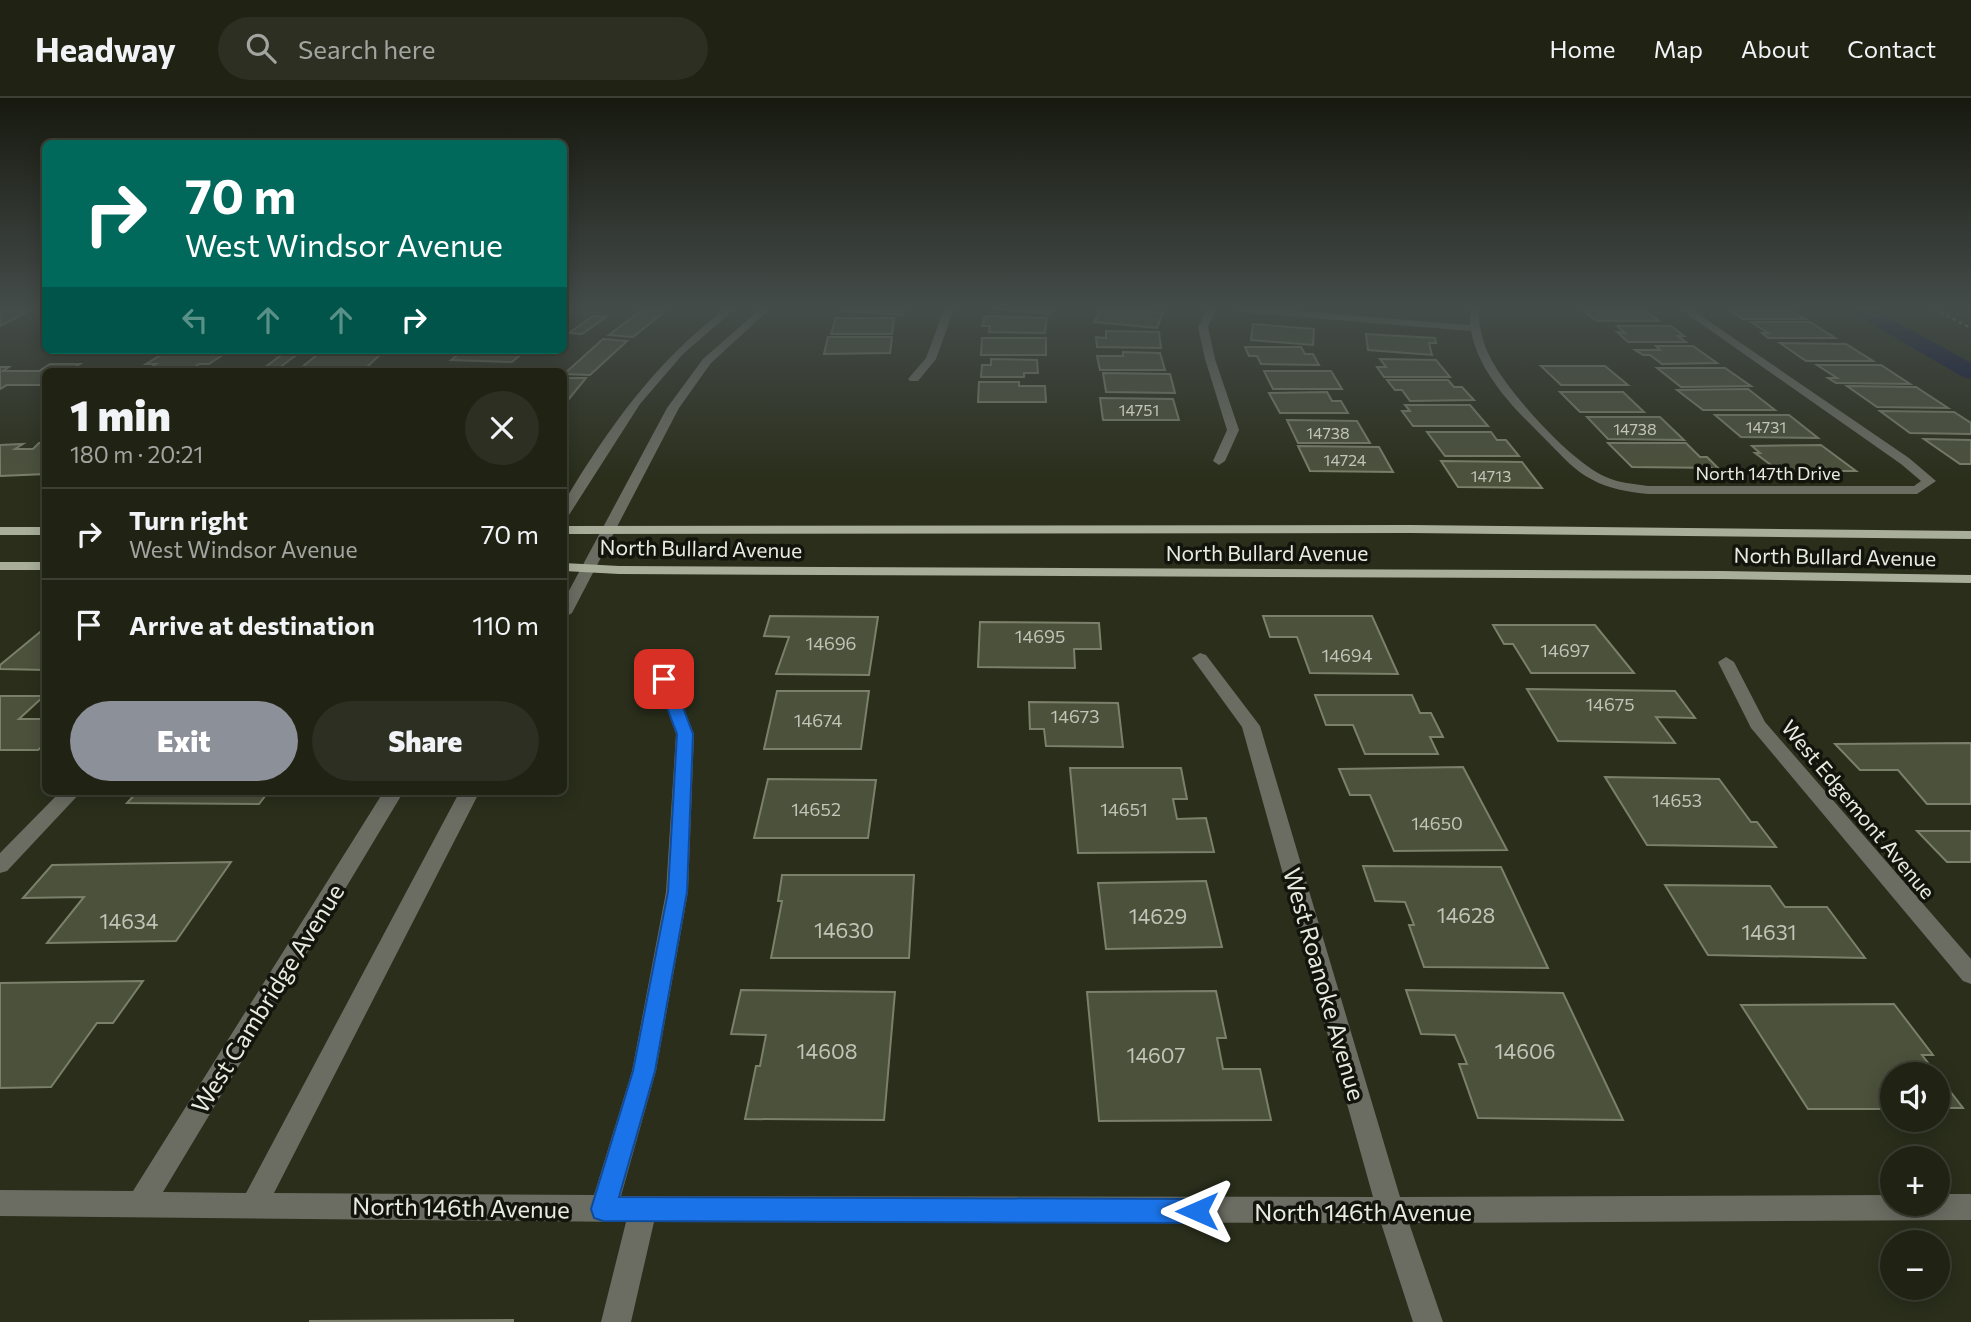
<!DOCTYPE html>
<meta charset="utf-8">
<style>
body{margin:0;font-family:Commissioner,sans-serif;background:#2d2f22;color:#f1f3f6;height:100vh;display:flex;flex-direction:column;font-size:26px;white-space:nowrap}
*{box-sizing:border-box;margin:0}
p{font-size:23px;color:#a2a4a0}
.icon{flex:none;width:38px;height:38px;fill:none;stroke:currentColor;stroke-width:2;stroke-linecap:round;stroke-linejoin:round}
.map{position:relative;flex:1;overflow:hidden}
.sheet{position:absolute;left:42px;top:270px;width:525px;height:427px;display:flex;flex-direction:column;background:#202214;border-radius:10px;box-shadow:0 4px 18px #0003,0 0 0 2px #3d3f34}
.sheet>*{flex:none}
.hud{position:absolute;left:42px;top:42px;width:525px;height:214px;border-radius:10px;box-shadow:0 4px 18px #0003,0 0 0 2px #3d3f34;background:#00695c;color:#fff;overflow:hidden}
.tools{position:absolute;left:1880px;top:964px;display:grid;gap:14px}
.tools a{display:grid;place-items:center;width:70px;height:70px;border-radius:50%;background:#202214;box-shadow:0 4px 18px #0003,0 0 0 2px #3d3f34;font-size:35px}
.pin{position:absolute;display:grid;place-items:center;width:60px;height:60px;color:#fff;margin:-30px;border-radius:14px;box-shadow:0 4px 10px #0006}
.me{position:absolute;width:77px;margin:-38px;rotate:270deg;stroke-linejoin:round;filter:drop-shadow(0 0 5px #0008)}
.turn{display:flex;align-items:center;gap:24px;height:147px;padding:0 28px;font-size:32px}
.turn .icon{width:91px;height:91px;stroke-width:2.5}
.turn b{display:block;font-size:49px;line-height:60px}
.lanes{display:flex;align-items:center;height:66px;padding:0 28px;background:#0003;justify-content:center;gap:35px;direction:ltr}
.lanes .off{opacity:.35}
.round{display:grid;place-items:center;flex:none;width:74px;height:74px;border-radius:37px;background:#2d2f22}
.head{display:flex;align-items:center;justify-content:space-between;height:119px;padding:0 28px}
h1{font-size:42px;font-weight:800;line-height:52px}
.action{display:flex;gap:14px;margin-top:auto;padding:14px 28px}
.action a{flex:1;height:80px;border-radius:42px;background:#8c9099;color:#fff;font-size:28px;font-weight:800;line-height:80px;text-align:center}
.action a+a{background:#2d2f22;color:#f1f3f6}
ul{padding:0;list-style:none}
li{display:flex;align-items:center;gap:21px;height:91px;padding:0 28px;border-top:2px solid #3d3f34}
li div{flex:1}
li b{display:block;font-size:26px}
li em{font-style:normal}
header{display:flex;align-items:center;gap:42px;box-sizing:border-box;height:98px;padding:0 35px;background:#202214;border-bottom:2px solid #3d3f34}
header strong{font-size:33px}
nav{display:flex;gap:38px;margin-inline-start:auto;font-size:24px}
.search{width:490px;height:63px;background:#2d2f22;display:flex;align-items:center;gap:18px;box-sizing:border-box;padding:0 24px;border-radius:38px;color:#a2a4a0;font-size:26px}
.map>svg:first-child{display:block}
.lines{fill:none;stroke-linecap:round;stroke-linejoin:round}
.canal{fill:#0e133e;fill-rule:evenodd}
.building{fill:#4c513c;stroke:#7b806a;stroke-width:2}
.path{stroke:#8a8d7e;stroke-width:2.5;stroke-dasharray:3.5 3.5;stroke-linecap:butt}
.minor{fill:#6b6d63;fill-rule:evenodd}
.major{fill:#a9ae9a;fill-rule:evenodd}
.route{fill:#1a73e8;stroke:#114b97;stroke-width:2}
.labels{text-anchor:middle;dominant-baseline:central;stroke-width:7;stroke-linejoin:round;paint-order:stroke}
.far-number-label{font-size:16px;fill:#c1c4b6}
.far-street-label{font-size:18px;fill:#e8ebdf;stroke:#13150d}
.number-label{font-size:18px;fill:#c1c4b6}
.street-label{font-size:21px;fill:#e8ebdf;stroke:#13150d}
.near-number-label{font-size:21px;fill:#c1c4b6}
.near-street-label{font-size:24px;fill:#e8ebdf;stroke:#13150d}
</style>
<header>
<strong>Headway</strong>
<div class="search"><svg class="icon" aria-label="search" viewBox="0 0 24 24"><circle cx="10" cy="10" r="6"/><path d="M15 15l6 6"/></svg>Search here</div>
<nav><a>Home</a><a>Map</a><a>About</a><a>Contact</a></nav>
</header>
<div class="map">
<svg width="1971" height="1224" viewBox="0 0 1971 1224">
<rect width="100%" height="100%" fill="#2a2e1b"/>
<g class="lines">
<polygon class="canal" points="1850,211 1874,211 1971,265 1971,281 1963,279 1853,215"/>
</g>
<g class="building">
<polygon points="0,211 33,211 0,228"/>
<polygon points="643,211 668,211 633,239 609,237"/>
<polygon points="845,211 907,211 903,217 843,213"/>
<polygon points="997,211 1054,211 1049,216"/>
<polygon points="1102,211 1112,211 1163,215 1157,230 1094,224"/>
<polygon points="1581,211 1643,211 1659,223 1597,223"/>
<polygon points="1728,211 1788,211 1805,221 1743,221"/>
<polygon points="593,218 606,219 582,236 569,235"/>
<polygon points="985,218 1047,220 1045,235 989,234 990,228 982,228"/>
<polygon points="836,220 894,220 892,236 831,236"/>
<polygon points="1751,224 1810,224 1835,240 1768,240 1762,235 1768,235"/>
<polygon points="1253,226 1314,231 1313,247 1251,242"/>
<polygon points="1617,228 1671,228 1684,238 1678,238 1686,244 1628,244 1617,234 1625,235"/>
<polygon points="1106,233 1159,234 1161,250 1097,249 1096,239 1106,240"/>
<polygon points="1366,236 1435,240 1436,245 1429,245 1432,257 1368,252"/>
<polygon points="828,239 892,239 890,255 824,256"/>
<polygon points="982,240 1046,240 1046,257 981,257"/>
<polygon points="603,241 627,243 590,277 564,276"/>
<polygon points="1780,245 1846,246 1873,263 1806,263"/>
<polygon points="1656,248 1693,248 1717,265 1662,266 1650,257 1643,257 1635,252 1660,252"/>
<polygon points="1245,249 1301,249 1305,256 1313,256 1319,267 1261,266 1257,258 1249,258"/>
<polygon points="169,252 230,252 209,266 199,266 191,272 205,272 203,273 135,273 147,272 156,266 146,266"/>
<polygon points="288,252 303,252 275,273 260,273"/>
<polygon points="323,252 385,252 367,269 355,269 351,273 307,273 312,269 302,269"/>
<polygon points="464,252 526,252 512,264 451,262"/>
<polygon points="1123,254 1160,255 1165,272 1100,272 1097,258 1123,258"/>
<polygon points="991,261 1037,262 1038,275 1024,275 1024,279 981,279 982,267 991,267"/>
<polygon points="1380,261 1436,262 1450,279 1384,279 1377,269 1386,269"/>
<polygon points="50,266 80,266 68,273 46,273 45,287 7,287 0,291 0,269 9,269 3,273 39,273"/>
<polygon points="1817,267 1881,267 1910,286 1836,285 1828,280 1837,280"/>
<polygon points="1541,268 1605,268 1628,287 1561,287"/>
<polygon points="1657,270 1725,270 1751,288 1681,289"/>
<polygon points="1264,273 1331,273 1342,291 1273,291"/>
<polygon points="1103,275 1170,276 1175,295 1106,294"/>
<polygon points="564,280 586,280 564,307"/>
<polygon points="1387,282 1448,282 1454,289 1462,289 1474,302 1410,303 1402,292 1395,292"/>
<polygon points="979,284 1019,284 1019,288 1045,288 1046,304 978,304"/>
<polygon points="1847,288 1916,289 1948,310 1877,309"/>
<polygon points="1748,291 1775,312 1703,312 1677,292"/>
<polygon points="1327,294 1332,303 1341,303 1348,315 1280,315 1269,295"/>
<polygon points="1560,294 1623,294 1644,314 1580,314"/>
<polygon points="1100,300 1173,301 1179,322 1103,322"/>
<polygon points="1405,307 1470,307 1488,328 1413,328 1402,313 1410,313"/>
<polygon points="1880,313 1954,314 1971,325 1971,336 1910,335"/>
<polygon points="1715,317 1789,317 1818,340 1741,339"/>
<polygon points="1587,319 1660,319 1684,342 1608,341"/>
<polygon points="1287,322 1357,323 1370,345 1298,345"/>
<polygon points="1427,334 1491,334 1497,342 1506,342 1519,358 1445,358"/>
<polygon points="1924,341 1971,342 1971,366 1960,366"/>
<polygon points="39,345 46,345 46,376 0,378 0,347 23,346 15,351 33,351"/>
<polygon points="1608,345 1686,345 1700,359 1707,359 1718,370 1632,369"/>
<polygon points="1821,347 1856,373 1779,373 1755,355 1760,355 1752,348"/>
<polygon points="1298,348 1379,349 1393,374 1310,373"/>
<polygon points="1441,363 1522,364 1542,390 1458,389"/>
<polygon points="770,518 878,519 869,577 776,576 789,539 764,538"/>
<polygon points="1263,518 1372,518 1398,576 1310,575 1297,539 1270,539"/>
<polygon points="980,524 1099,525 1101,551 1074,551 1075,570 978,569"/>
<polygon points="1493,527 1595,527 1634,575 1531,575 1513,546 1504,546"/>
<polygon points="46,529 46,572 0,571 0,567"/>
<polygon points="1527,591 1675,593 1695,620 1656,619 1675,645 1558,643"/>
<polygon points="777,593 869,593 861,651 764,651"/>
<polygon points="1315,597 1412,597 1420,615 1431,615 1443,639 1430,639 1438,656 1365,656 1353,627 1326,627"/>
<polygon points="0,598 44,598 19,621 46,621 46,645 38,652 0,652"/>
<polygon points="1029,604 1118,605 1123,649 1046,648 1044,631 1030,631"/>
<polygon points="1971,645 1971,706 1927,706 1898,672 1860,672 1835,646"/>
<polygon points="1463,669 1507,752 1394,753 1370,697 1350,697 1339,671"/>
<polygon points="1070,670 1181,670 1187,701 1173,701 1177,721 1206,720 1214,754 1078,755"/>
<polygon points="1605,679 1719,681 1751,724 1757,724 1776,749 1647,747"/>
<polygon points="768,681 876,682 868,740 754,740"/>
<polygon points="138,693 269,693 259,706 127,705"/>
<polygon points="1917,733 1971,733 1971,764 1947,764"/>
<polygon points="231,764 176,843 47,845 84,799 23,800 52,767"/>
<polygon points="1363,768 1501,769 1548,870 1424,869 1409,827 1414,827 1405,804 1375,803"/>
<polygon points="782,777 914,777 909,860 771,860 782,803 778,803"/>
<polygon points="1206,783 1222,849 1106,851 1098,785"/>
<polygon points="1665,787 1770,788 1785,809 1827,809 1865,860 1708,857"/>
<polygon points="143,883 113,925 97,925 51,989 0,990 0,885"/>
<polygon points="741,892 895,894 884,1022 745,1021 756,968 760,968 766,937 731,936"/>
<polygon points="1406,892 1563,895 1623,1022 1478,1020 1459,966 1467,966 1455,937 1421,936"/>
<polygon points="1216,893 1226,940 1217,940 1223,971 1260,971 1271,1022 1099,1023 1087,894"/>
<polygon points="1894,906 1933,957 1922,957 1963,1010 1937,1010 1937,976 1892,976 1892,1011 1808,1011 1741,907"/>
<polygon points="513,1222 513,1224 310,1224 310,1223"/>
</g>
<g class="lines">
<polyline class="path" points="1934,211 1971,230"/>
<g class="minor">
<path d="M725 211H735L683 256 640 306 569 417 564 418V404C608 330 656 263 725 211Z"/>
<polygon points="760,211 770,211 711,265 679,310 572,515 564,520 564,502 667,310 703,261"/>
<polygon points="944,211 954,211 936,261 918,283 910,283 908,281 926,260"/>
<polygon points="1207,211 1216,211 1208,229 1215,261 1239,332 1225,363 1219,367 1213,363 1227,332 1205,261 1198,229"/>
<path d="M1234 211H1269L1470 227V211H1482L1478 214C1480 231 1483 246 1491 261 1509 295 1571 364 1606 379 1619 385 1634 386 1648 388H1914L1921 383 1901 366 1680 211H1691L1909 360 1936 383 1917 396H1648C1629 394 1608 391 1591 381 1575 373 1563 359 1550 346 1518 314 1480 279 1471 233L1239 214Z"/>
<polygon points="1200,555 1206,557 1260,628 1400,1099 1892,1097 1892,1106 1937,1106 1937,1096 1971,1096 1971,1122 1409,1125 1443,1224 1413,1224 1381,1125 654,1124 631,1224 601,1224 626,1124 0,1118 0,1092 133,1093 384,693 404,693 163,1094 246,1095 460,693 480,693 274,1095 594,1097 632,973 666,794 676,636 656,581 664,576 672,581 694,636 688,794 656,973 621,1098 1373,1099 1242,629 1192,560"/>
<polygon points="1726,559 1734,564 1765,624 1971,861 1971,886 1963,883 1751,630 1718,564"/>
<polygon points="61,693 82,693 7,773 0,775 0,755"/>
</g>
<g class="major">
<polygon points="1410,427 1971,433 1971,441 1410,435 564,436 564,428"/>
<rect x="0" y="429" width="46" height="8"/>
<rect x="0" y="464" width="46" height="8"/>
<polygon points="564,465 619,468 1722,473 1971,477 1971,485 1722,481 619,476 564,473"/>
</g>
</g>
<linearGradient id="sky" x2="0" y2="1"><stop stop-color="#17190f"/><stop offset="0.55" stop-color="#444c4a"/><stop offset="1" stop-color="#444c4a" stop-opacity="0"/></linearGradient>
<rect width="1971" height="382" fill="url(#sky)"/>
<polygon class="route" points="664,577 672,581 693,636 687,794 655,973 619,1099 1197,1101 1206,1105 1209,1113 1206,1122 1197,1125 603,1123 594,1120 591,1111 633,973 668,794 677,636 656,581"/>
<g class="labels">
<g class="far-number-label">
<text x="1139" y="311">14751</text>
<text x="1766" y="328">14731</text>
<text x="1635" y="330">14738</text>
<text x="1328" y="334">14738</text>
<text x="1345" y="361">14724</text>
<text x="1491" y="377">14713</text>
</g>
<g class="far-street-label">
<text x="1768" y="375">North 147th Drive</text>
</g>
<g class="number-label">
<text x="1040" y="538">14695</text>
<text x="831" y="545">14696</text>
<text x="1565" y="552">14697</text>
<text x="1347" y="557">14694</text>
<text x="1610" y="606">14675</text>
<text x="1075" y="618">14673</text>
<text x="818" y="622">14674</text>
<text x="1677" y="702">14653</text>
<text x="816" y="711">14652</text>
<text x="1124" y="711">14651</text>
<text x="1437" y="725">14650</text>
</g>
<g class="street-label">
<text transform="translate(701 450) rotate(1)">North Bullard Avenue</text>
<text x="1267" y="454">North Bullard Avenue</text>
<text transform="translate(1835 458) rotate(1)">North Bullard Avenue</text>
<text transform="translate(1859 711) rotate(50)">West Edgemont Avenue</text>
</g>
<g class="near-number-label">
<text x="1466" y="816">14628</text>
<text x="1158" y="817">14629</text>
<text x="129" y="822">14634</text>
<text x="844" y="831">14630</text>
<text x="1769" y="833">14631</text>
<text x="827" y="952">14608</text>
<text x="1525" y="952">14606</text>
<text x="1156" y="956">14607</text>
</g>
<g class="near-street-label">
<text transform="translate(1325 886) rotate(74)">West Roanoke Avenue</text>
<text transform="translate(267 900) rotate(-58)">West Cambridge Avenue</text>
<text transform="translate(461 1109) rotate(1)">North 146th Avenue</text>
<text x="1363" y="1113">North 146th Avenue</text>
</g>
</g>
</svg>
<div class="tools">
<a><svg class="icon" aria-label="sound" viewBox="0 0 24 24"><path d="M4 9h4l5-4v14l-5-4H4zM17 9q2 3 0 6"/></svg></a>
<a>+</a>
<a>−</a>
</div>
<div class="pin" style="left:664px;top:581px;background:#d93025"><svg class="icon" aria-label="arrive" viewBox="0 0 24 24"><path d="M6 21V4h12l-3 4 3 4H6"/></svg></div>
<svg class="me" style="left:1197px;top:1113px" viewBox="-20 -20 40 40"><path d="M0-17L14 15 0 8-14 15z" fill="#1a73e8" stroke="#fff" stroke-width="4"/></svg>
<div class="hud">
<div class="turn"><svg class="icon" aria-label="right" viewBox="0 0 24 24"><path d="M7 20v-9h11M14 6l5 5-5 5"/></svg><div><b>70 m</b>West Windsor Avenue</div></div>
<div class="lanes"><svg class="icon off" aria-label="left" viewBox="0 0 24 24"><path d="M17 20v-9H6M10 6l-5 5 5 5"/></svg><svg class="icon off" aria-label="ahead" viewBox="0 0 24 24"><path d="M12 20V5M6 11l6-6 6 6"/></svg><svg class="icon off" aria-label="ahead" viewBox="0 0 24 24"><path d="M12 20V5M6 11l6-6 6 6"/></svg><svg class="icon" aria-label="right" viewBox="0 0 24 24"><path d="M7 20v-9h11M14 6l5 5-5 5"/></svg></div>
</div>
<section class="sheet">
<div class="head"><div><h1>1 min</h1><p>180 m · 20:21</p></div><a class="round"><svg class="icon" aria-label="close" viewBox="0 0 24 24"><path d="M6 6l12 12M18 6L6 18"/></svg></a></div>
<ul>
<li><svg class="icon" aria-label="right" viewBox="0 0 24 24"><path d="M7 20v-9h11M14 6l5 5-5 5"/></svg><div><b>Turn right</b><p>West Windsor Avenue</p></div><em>70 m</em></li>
<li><svg class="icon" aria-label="arrive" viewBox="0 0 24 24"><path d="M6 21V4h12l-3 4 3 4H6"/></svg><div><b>Arrive at destination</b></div><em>110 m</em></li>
</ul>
<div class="action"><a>Exit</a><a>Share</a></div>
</section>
</div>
